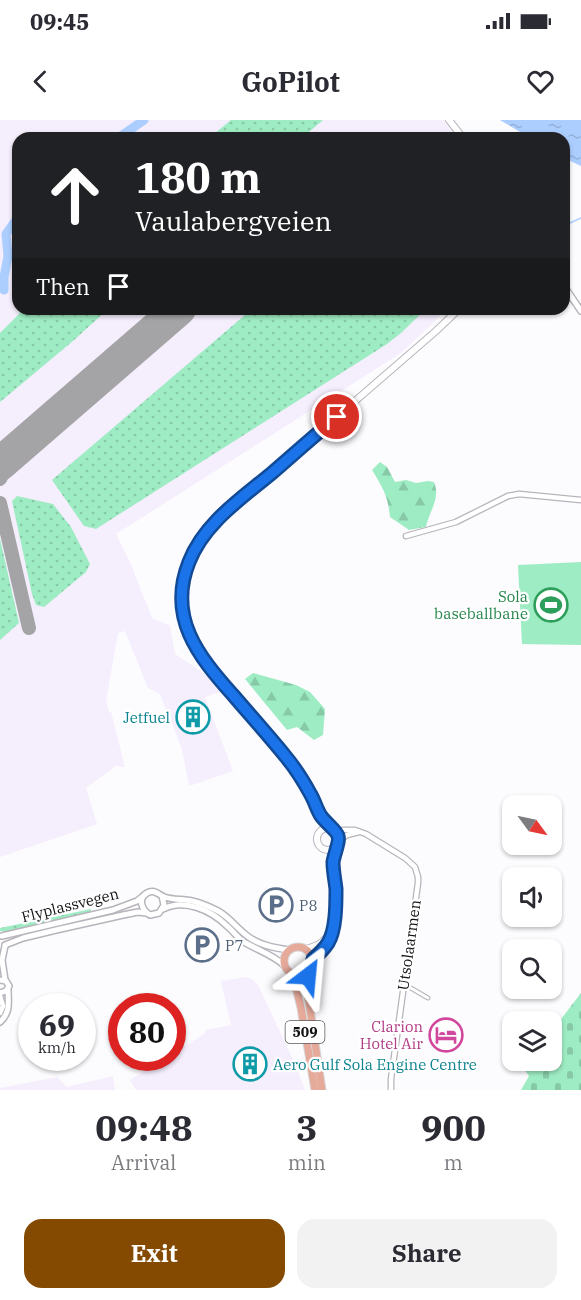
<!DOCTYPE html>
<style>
body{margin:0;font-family:"IBM Plex Serif",serif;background:#f2f2f3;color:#2b2b33;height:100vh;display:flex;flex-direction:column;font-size:22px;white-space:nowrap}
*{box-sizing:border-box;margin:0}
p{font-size:20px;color:#7c7c81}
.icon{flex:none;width:33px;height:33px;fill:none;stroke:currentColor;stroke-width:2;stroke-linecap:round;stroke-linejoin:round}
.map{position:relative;height:970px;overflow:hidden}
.drawer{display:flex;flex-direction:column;background:#fff;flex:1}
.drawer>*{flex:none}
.hud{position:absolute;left:12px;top:12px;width:558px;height:183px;border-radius:18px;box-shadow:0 2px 4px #0004;background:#202124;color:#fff;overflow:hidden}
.needle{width:39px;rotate:123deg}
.buttons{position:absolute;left:502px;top:675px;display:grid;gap:12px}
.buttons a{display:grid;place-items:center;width:60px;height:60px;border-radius:12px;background:#fff;box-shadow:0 2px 4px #0004;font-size:30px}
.speed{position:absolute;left:18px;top:873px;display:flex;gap:12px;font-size:30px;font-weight:700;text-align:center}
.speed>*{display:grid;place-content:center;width:78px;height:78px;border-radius:50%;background:#fff;box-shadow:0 2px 4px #0004;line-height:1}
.speed small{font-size:15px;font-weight:400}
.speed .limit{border:9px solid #d22;background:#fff;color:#111}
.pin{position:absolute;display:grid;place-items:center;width:51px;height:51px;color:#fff;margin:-26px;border:3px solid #fff;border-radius:50%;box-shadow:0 2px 6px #0007}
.me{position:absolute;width:66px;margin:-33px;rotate:29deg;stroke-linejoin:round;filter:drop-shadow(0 0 4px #0008)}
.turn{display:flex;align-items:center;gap:21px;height:126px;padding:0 24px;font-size:27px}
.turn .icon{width:78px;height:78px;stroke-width:2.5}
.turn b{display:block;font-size:42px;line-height:51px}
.then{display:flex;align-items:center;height:57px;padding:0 24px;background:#0003;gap:12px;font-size:22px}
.eta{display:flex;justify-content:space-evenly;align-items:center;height:102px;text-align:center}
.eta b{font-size:36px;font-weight:700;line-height:42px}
.action{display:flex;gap:12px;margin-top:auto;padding:12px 24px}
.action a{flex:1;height:69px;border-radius:18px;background:#854a02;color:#fff;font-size:24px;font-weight:700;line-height:69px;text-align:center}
.action a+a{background:#f2f2f3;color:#2b2b33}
.status{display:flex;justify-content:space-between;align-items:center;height:42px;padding:0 30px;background:#fff;direction:ltr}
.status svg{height:16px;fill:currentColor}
header{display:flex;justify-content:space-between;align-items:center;height:78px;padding:0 24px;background:#fff;font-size:27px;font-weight:700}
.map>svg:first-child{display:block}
.built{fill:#f5eefd}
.green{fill:url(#green-dots)}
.forest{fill:url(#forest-firs)}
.cemetery{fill:url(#cemetery-stones)}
.pitch{fill:#9eecc3}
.water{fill:url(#water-ripples)}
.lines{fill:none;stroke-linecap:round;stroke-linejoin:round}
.stream{stroke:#acceff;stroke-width:1.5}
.river{stroke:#acceff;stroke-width:9}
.taxiway{stroke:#a4a3a6;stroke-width:14}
.runway{stroke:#a4a3a6;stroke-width:34}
.pedestrian-casing{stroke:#b8b4bb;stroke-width:5}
.minor-casing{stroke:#b8b4bb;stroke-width:7}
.tertiary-casing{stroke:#b8b4bb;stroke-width:8}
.secondary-casing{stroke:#b8b4bb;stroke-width:8}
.trunk-casing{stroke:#d9d9da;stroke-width:9}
.pedestrian{stroke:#fff;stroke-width:3}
.minor{stroke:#fff;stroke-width:4.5}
.tertiary{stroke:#fff;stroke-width:5}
.secondary{stroke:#fff;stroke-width:6}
.trunk{stroke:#e6aa9b;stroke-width:7}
.route-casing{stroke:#114b97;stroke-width:15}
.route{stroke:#1a73e8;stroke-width:10}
.labels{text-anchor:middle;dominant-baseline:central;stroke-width:4.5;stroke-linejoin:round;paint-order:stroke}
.shield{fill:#fff;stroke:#5a595b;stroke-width:1.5}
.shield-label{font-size:14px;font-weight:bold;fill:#131215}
.leisure-label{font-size:15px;fill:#27864d;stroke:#fff;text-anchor:end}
.culture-label{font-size:15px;fill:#0d838f;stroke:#fff;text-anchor:end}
.street-label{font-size:15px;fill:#131215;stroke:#fff}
.service-label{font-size:15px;fill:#4e5e75;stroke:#fff;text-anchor:start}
.hotel-label{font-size:15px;fill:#b23c85;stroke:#fff;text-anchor:end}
</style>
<div class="status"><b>09:45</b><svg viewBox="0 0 49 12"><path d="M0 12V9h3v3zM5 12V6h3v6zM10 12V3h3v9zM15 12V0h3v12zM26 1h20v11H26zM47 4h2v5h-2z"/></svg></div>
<header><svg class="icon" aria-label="back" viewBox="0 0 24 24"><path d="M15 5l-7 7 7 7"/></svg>GoPilot<svg class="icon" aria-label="heart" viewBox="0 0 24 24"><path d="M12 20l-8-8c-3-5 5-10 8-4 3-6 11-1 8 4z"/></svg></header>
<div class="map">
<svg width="581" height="970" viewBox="0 0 581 970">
<defs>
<pattern id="green-dots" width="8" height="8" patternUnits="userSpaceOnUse" patternTransform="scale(1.5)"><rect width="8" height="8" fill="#9eecc3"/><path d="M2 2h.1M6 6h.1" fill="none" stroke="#87c9a7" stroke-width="1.8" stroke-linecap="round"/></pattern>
<pattern id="forest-firs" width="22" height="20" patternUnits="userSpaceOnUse" patternTransform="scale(1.5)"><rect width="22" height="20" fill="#9eecc3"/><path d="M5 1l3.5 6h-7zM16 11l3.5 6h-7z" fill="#87c9a7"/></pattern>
<pattern id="cemetery-stones" width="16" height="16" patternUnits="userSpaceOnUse" patternTransform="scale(1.5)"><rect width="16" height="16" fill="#9eecc3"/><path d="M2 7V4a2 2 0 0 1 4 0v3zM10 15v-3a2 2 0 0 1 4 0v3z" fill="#87c9a7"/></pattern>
<pattern id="water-ripples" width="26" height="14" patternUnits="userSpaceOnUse" patternTransform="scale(1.5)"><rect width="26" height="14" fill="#acceff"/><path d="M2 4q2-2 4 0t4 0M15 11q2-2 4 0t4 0" fill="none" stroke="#93b0da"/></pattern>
</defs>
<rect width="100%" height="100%" fill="#fcfbfe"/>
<g class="built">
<polygon points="0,0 443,0 457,18 18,18 18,189 445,189 434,202 401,233 116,414 130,442 152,498 170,506 175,534 205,554 220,572 205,577 233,651 189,666 182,629 160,574 148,568 125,511 118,513 106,581 109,592 111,592 125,647 116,646 86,668 97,704 0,737"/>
<polygon points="246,857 252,859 258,865 295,944 305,970 136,970 130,960 166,938 172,938 173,934 204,914 206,910 231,905 221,861"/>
<polygon points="113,956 115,970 0,970 0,968 57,957 67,967"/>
</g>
<g class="green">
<polygon points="231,0 323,0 302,18 209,18"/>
<polygon points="24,189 108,189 73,221 0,282 0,213"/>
<polygon points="252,189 426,189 401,213 387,224 96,409 84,406 52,360"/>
<polygon points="17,376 53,384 71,407 90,444 86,452 44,487 36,485 32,474 12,381"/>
<polygon points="0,419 19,503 0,520"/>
<polygon points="91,789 91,792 5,812 0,811 0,808"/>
</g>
<g class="forest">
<path d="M380 342 387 347 395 362 406 360 416 363 428 361 434 362C441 379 429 391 426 407L409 410 390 397C388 376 383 368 372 350Z"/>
<polygon points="253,553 296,565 310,572 325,589 323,615 314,620 297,607 287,610 245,559"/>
</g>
<polygon class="cemetery" points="581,873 581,970 521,970 529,956 524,949 530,941 552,940 552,911"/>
<polygon class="pitch" points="581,442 581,525 522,524 518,445"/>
<polygon class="water" points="500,0 581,0 581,46 564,38 564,18 530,18"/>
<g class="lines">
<g class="stream">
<polyline points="564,103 570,103 581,98"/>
<polyline points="0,160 4,157"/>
</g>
<g class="river">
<polyline points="118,18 144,0"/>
<polyline points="4,170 4,157 8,136 6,114 18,97"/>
</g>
<g class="taxiway">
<polyline points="0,359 9,342 21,326"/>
<polyline points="0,383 29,508"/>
</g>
<polyline class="runway" points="0,344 179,189"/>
<defs>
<polyline id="pedestrian" points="404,866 409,867 428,878"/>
<g id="minor">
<polyline points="406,416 456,402 508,376 519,374 581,380"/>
<polyline points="335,710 355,710 366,714 405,738 415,747 418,757 418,763 391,959 391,970"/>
<polyline points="338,722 347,715 359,712"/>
<polyline points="0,876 3,886 0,893"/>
</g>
<g id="tertiary">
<polyline points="564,166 581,191"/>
<path d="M162 776 164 785 159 793 150 795C142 790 137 779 147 773 154 769 158 774 164 777 173 780 183 779 192 781 201 783 210 787 218 791 229 797 236 807 246 815 258 825 275 828 289 830"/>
<path d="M163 789C184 778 211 790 227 806 233 811 238 818 244 822 259 831 272 834 285 846"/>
<polyline points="2,816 113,790 137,781 142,777"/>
<polyline points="5,825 23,818 56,810 123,795 138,792 146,793"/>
<polyline points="5,826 2,840 5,860"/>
<polyline points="0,860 6,861 9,866 6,871 0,873"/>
<path d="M0 902C11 892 8 882 8 869"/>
</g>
<g id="secondary">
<polyline points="449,0 463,18"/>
<circle cx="328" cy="719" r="11"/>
<polyline points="331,709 320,695 307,667 292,644 205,542 195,527 187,510 182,481 183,460 189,442 198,424 209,408 236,384 436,211 459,189"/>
<path d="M306 829C317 826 324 823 329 813"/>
<polyline points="313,839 325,828 332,814 336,781 333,743 335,727"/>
</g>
<g id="trunk">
<circle cx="298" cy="841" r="14"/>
<polyline points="309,850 307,869 322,970"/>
<polyline points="293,855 301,888 315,970"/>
</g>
</defs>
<use href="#pedestrian" class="pedestrian-casing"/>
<use href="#minor" class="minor-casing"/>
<use href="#tertiary" class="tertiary-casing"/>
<use href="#secondary" class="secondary-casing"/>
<use href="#trunk" class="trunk-casing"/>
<use href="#pedestrian" class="pedestrian"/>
<use href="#minor" class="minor"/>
<use href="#tertiary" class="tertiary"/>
<use href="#secondary" class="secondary"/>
<use href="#trunk" class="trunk"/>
</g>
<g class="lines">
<defs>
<path id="route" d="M308 856 312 845 313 839C319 834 324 829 328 823 336 810 336 785 336 769 335 760 333 751 333 742 334 735 340 721 338 716 337 711 325 702 321 696 317 690 315 682 311 675 304 662 296 649 286 637 269 616 251 596 233 575 198 536 167 497 189 442 204 403 242 378 272 353 294 334 315 315 337 297"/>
</defs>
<use href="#route" class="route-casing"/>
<use href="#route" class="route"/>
</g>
<defs>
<symbol id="stadium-ring" viewBox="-11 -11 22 22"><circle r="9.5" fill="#fff" stroke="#2e9e5b" stroke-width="1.5"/><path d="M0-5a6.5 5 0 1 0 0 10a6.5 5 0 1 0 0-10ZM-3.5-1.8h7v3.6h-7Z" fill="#2e9e5b"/></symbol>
<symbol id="building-ring" viewBox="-11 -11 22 22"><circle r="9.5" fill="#fff" stroke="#0f9aa8" stroke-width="1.5"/><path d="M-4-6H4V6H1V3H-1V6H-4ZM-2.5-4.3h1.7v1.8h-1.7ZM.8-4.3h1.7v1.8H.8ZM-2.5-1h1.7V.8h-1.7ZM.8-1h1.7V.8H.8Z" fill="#0f9aa8"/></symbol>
<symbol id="parking-ring" viewBox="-11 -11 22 22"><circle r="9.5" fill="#fff" stroke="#5c6f8a" stroke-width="1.5"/><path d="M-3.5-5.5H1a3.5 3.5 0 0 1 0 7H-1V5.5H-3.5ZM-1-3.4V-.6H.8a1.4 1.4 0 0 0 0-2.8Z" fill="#5c6f8a"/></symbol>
<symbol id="hotel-ring" viewBox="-11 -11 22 22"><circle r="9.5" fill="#fff" stroke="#d1479c" stroke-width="1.5"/><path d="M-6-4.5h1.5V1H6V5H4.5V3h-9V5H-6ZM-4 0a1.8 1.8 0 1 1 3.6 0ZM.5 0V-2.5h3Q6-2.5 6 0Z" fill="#d1479c"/></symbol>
</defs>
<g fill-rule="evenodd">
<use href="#stadium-ring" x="532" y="466" width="38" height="38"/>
<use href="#building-ring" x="174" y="578" width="38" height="38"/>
<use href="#parking-ring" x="257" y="766" width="38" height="38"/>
<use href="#parking-ring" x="183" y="806" width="38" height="38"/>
<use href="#hotel-ring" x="427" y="896" width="38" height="38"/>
<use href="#building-ring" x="231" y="925" width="38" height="38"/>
</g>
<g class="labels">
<rect class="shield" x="285.5" y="901" width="39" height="22" rx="4.5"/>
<g class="shield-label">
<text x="305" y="912">509</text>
</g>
<g class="leisure-label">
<text x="528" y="476">Sola<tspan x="528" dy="17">baseballbane</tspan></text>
</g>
<g class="culture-label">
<text x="170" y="597">Jetfuel</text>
<text x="273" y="944" text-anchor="start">Aero Gulf Sola Engine Centre</text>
</g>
<g class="street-label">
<text transform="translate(70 785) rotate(-14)">Flyplassvegen</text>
<text transform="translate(409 825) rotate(-82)">Utsolaarmen</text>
</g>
<g class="service-label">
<text x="299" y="785">P8</text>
<text x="225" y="825">P7</text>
</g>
<g class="hotel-label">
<text x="423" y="906">Clarion<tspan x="423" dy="17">Hotel Air</tspan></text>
</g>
</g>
</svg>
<div class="buttons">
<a><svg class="needle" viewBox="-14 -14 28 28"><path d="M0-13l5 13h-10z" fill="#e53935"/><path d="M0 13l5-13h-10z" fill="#7c7c81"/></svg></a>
<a><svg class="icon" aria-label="sound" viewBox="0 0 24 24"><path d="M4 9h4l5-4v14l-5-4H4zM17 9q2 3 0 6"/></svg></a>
<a><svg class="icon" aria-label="search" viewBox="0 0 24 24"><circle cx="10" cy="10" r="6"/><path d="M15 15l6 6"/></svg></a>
<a><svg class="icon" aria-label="layers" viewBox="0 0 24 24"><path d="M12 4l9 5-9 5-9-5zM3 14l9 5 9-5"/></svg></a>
</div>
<div class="speed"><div>69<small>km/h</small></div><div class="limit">80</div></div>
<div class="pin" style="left:337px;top:297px;background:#d93025"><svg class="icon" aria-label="arrive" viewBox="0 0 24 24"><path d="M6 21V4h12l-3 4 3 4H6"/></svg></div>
<svg class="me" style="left:308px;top:856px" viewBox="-20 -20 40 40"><path d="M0-17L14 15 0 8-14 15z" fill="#1a73e8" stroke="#fff" stroke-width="4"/></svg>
<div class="hud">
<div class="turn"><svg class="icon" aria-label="ahead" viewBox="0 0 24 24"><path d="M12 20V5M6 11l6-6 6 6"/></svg><div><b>180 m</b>Vaulabergveien</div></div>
<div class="then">Then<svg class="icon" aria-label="arrive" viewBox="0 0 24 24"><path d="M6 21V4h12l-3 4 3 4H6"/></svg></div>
</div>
</div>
<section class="drawer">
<div class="eta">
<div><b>09:48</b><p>Arrival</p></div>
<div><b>3</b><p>min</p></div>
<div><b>900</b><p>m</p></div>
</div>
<div class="action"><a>Exit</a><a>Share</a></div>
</section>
